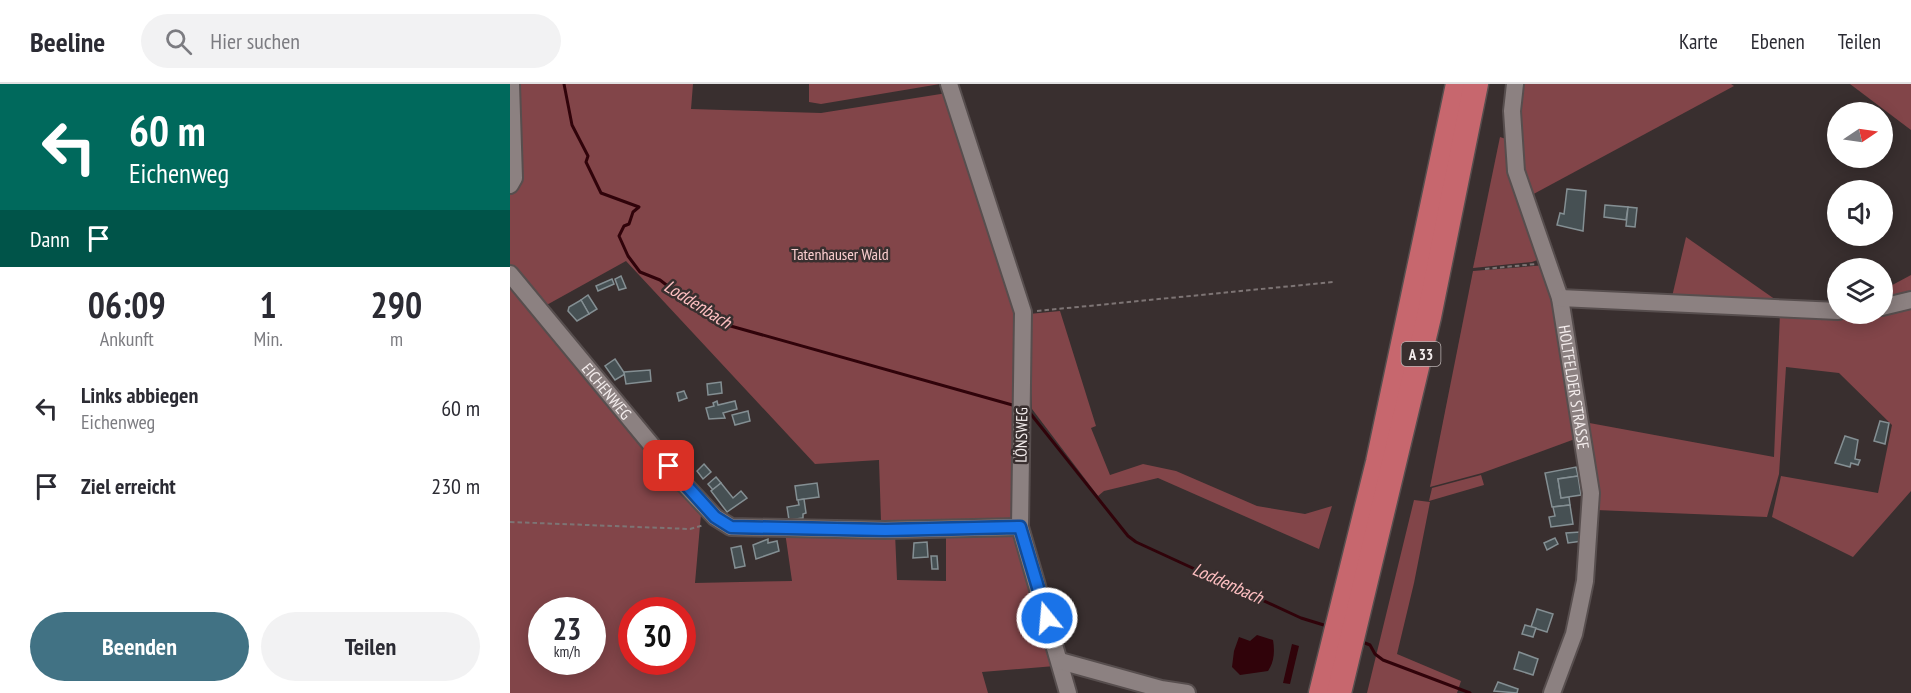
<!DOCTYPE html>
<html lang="de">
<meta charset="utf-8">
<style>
body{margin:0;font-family:"PT Sans Narrow",sans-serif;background:#f2f2f3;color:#2b2b33;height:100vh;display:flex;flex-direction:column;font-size:22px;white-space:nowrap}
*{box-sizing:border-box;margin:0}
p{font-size:20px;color:#7c7c81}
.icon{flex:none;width:33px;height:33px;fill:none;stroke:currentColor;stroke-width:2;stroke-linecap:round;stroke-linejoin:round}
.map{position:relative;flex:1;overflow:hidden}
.details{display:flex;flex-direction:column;background:#fff;width:510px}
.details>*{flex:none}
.top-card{background:#00695c;color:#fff;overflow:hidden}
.needle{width:39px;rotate:77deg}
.tools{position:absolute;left:1317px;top:18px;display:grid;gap:12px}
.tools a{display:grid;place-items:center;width:66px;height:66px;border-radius:50%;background:#fff;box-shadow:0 3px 15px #0003;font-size:30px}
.speed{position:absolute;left:18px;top:513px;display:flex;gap:12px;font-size:30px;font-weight:700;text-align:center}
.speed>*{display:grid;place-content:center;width:78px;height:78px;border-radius:50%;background:#fff;box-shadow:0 3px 15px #0003;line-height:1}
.speed small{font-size:15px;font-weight:400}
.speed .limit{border:9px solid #d22;background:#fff;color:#111}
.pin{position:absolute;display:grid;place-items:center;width:51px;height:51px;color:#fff;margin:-26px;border-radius:12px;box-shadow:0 3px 9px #0006}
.me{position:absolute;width:66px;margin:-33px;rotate:343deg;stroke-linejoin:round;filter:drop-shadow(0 0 4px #0008)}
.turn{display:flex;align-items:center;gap:21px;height:126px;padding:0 30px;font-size:27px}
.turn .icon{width:78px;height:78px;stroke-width:2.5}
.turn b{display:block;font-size:42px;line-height:51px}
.then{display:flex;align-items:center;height:57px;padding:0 30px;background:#0003;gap:12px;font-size:22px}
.eta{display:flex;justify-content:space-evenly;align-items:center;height:102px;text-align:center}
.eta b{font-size:36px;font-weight:700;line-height:42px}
.primary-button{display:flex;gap:12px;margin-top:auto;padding:12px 30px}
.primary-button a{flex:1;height:69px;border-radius:36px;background:#417284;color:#fff;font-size:24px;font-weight:700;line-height:69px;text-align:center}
.primary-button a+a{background:#f2f2f3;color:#2b2b33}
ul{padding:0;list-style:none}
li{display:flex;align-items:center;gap:18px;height:78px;padding:0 30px}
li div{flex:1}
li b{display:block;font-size:22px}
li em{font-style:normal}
header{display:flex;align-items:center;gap:36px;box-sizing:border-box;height:84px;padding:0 30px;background:#fff;border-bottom:2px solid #e1e1e2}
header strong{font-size:28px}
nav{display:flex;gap:33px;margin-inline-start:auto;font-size:21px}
.search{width:420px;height:54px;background:#f2f2f3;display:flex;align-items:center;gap:15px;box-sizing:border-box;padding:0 21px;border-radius:33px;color:#7c7c81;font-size:22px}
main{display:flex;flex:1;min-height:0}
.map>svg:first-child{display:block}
.green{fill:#824549;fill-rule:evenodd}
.water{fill:#30030a}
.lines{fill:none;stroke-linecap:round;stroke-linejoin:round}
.stream{stroke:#30030a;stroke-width:3}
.building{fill:#465053;stroke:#848f93;stroke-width:1.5}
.minor-casing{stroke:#574e4e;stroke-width:20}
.highway-casing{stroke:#574e4e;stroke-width:27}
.path{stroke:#7d7474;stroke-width:2;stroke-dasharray:4.5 3;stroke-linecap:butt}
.minor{stroke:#8c8181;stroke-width:16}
.highway{stroke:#c7676e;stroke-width:24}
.route-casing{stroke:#114b97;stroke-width:15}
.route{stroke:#1a73e8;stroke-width:10}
.labels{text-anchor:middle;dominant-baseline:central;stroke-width:5;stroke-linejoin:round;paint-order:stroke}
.shield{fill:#392f2f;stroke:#bbb3b3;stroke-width:1.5}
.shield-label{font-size:15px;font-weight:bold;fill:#f3ecec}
.park-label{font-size:16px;fill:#facecf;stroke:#392f2f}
.street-label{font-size:16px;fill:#f3ecec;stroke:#392f2f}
.water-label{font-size:18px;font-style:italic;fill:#ffc0c2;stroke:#392f2f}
</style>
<header>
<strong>Beeline</strong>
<div class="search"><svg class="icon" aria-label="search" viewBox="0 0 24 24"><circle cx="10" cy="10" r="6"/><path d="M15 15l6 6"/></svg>Hier suchen</div>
<nav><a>Karte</a><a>Ebenen</a><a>Teilen</a></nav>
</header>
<main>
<section class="details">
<div class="top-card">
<div class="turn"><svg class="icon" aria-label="left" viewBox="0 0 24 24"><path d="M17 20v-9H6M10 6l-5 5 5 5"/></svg><div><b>60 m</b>Eichenweg</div></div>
<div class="then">Dann<svg class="icon" aria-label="arrive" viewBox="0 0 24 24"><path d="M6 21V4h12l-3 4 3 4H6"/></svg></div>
</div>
<div class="eta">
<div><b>06:09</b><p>Ankunft</p></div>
<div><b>1</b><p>Min.</p></div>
<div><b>290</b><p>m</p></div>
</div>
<ul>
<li><svg class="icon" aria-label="left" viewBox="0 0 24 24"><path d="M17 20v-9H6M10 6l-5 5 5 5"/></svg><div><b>Links abbiegen</b><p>Eichenweg</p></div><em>60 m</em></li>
<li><svg class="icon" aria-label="arrive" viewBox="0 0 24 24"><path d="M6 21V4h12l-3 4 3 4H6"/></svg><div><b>Ziel erreicht</b></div><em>230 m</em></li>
</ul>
<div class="primary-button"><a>Beenden</a><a>Teilen</a></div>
</section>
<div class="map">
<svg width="1401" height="609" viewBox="0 0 1401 609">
<rect width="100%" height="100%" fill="#392f2f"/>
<g class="green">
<path d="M0 0H183L181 25 311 29 437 9 505 230 507 427 501 438 371 437 369 376 305 380 116 177 33 223 191 430 185 499 282 497 275 448 385 449 387 496 436 497V449L498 447 510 461 545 582 472 588 478 609H0ZM32 526H82V578H32ZM122 526H172V578H122Z"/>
<polygon points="299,0 430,0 311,20 299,18"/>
<polygon points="1010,0 1221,0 1224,2 1018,113 1007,43"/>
<polygon points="1340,0 1401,0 1401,46"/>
<polygon points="990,53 996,55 1030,175 1022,178 963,184"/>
<polygon points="1176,153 1266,216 1161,217"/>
<polygon points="1037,181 1065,355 972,389 920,403 963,187"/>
<polygon points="1401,191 1401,407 1343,473 1262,433 1271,392 1368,409 1382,341 1329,289 1276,283 1269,390 1257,433 1086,426 1074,338 1264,373 1270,229 1327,216 1328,230 1372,230 1373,206"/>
<polygon points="550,227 586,342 581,344 600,391 633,380 666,387 747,422 795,430 822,422 809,465 648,394 594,407 588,412 522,325 519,230"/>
<polygon points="971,391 974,401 919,417 922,404"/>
<polygon points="904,416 920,418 904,499 887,570 951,597 947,609 857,609"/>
</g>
<g class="water">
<path d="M747 551 763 556C765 568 764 578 758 587L730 591 722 583 724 567 729 553 740 557Z"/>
<polygon points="782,560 789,562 780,600 773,599"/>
</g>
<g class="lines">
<g class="stream">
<polyline points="54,0 62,41 78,72 76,78 91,109 129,123 123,128 119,140 114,142 109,152 118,172 130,188 150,196 181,220 193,223 217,241 506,322"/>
<polyline points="520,329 618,452 626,458 791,534 817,542"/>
<polyline points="850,557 860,561 865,570 873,576 960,609"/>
</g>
</g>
<g class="building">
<polygon points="1057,105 1076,107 1073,147 1047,141 1050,129 1054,130"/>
<polygon points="1095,121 1118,123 1116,136 1094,133"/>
<polygon points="1118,123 1127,124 1125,143 1116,142"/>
<polygon points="111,192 116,204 109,206 105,195"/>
<polygon points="102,195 104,200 88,207 86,202"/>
<polygon points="78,211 87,225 79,230 71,216"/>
<polygon points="71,216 79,230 67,237 58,227 59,223"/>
<polygon points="105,275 115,290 105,296 95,282"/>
<polygon points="140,286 141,297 116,300 114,288"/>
<polygon points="211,298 212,309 198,311 197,300"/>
<polygon points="174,307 177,314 169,317 167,309"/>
<polygon points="207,317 208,321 225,317 227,325 213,329 215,334 199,335 196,324 204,322 203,319"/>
<polygon points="238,327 240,337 225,341 222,331"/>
<polygon points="1370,337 1379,339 1375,360 1364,357"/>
<polygon points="1335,352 1348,356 1345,375 1350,376 1348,381 1341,379 1340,383 1325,379"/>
<polygon points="194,380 201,388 193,395 187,387"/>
<polygon points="1066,383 1068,392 1048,395 1051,414 1059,413 1060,421 1042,423 1035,389"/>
<polygon points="1068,392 1071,411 1051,414 1048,395"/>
<polygon points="206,393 211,399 203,406 198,400"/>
<polygon points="211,399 223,414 231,407 237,414 217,428 201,407"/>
<polygon points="307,399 309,413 287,416 285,402"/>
<polygon points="294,415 296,429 293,430 293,434 279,436 277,423 289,421 288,416"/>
<polygon points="1060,421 1063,440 1041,443 1039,433 1045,432 1043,423"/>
<polygon points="1070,448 1072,457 1058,459 1056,449"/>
<polygon points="1045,454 1048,460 1037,466 1034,459"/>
<polygon points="258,455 258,459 267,457 269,467 246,475 243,461"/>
<polygon points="417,458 418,473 403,474 404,459"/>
<polygon points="231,462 235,482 225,484 221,464"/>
<polygon points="421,472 427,472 428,485 422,485"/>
<polygon points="1027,525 1043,530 1037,548 1021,543"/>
<polygon points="1015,541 1026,544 1023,553 1012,550"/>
<polygon points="1009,568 1028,575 1023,591 1004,585"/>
<polygon points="988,598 1008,605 1007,609 984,607"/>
</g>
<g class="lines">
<defs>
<g id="minor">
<polyline points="439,0 513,228 510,443 558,609"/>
<path id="s1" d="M1005 0 1002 27 1006 87 1050 214 1081 409 1075 497 1064 550 1042 609"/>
<polyline points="0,101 4,94 1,0"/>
<path id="s2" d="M0 190 173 399 205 433 221 443 375 446 510 443"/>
<polyline points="1050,214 1328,227"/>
<polyline points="1372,223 1401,216"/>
<polyline points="550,577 651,605 677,609"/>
</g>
<g id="highway">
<polyline points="811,609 868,378 948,0"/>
<polyline points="829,609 919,233 966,0"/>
</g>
</defs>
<use href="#minor" class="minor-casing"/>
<use href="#highway" class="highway-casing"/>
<g class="path">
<polyline points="975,185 1026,180"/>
<polyline points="527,227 823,198"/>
<polyline points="0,438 180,445 194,441"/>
</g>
<use href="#minor" class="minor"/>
<use href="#highway" class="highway"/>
</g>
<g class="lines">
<defs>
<polyline id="route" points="159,382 205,433 221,443 375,446 510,443 537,534"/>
</defs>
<use href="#route" class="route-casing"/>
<use href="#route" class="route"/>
</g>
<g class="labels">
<rect class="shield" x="891.5" y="258" width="39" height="24" rx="4.5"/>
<g class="shield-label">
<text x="911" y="270">A 33</text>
</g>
<g class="park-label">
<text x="330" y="170">Tatenhauser Wald</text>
</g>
<g class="street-label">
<text stroke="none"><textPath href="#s1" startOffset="312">HOLTFELDER STRASSE</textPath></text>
<text stroke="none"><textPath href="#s2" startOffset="152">EICHENWEG</textPath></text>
<text transform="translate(511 351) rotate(-89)">LÖNSWEG</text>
</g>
<g class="water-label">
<text transform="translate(188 220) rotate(32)">Loddenbach</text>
<text transform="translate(718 499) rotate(24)">Loddenbach</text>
</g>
</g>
</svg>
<div class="tools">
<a><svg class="needle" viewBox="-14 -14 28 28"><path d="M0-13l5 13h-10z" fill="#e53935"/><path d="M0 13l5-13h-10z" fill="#7c7c81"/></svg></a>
<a><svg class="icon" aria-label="sound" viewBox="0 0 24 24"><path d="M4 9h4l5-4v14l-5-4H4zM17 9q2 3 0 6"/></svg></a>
<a><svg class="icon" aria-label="layers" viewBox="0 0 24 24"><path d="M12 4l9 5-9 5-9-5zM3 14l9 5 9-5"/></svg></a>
</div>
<div class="speed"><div>23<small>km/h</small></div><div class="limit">30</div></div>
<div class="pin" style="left:159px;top:382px;background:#d93025"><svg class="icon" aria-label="arrive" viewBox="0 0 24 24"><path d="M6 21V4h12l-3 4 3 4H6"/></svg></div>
<svg class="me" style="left:537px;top:534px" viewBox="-20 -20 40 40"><circle r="17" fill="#1a73e8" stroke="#fff" stroke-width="3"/><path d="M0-11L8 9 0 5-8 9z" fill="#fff"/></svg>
</div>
</main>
